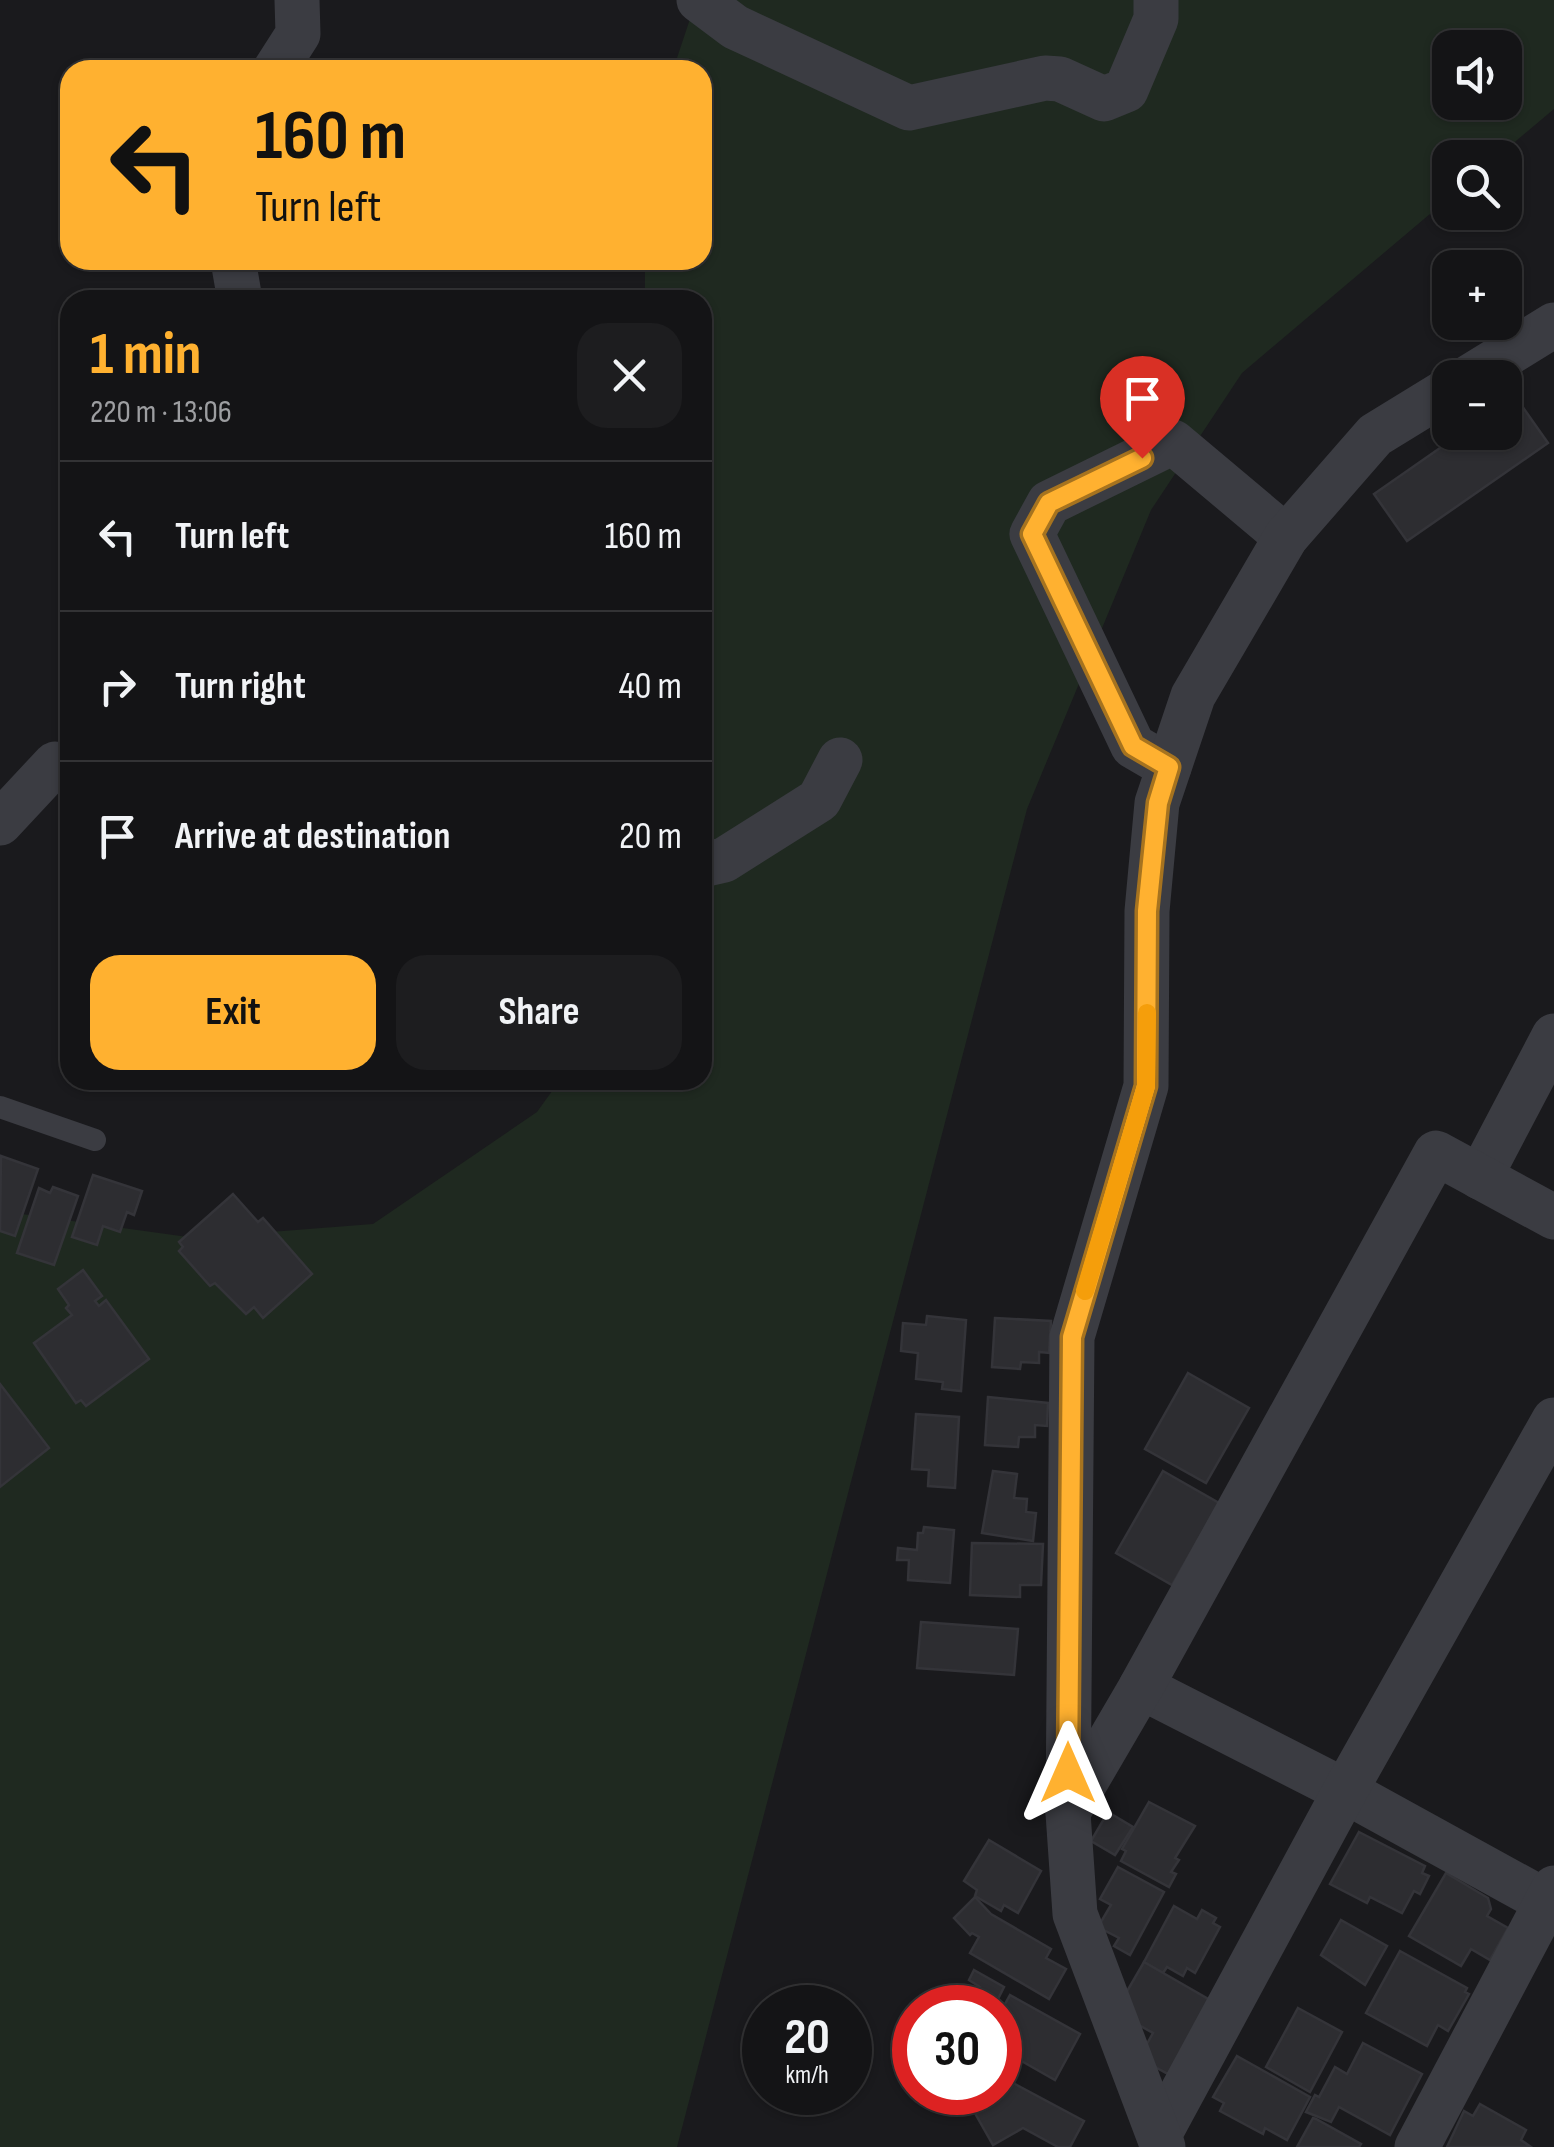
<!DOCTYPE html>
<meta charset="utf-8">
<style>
body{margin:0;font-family:"Sofia Sans Condensed",sans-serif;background:#1d1d1f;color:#f1f3f6;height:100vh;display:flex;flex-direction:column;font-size:38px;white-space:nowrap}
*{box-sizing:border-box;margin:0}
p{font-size:32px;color:#9d9ea1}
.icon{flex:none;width:55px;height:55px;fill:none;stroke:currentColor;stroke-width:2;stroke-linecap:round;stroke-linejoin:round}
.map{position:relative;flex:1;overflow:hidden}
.panel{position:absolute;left:60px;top:290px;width:652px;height:800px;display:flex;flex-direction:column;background:#141416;border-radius:30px;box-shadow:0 2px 8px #0004,0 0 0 2px #333335}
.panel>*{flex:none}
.guide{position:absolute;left:60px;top:60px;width:652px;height:210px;border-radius:30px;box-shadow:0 2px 8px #0004,0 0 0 2px #333335;background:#ffb130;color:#111;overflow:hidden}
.controls{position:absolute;left:1432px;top:30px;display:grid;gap:20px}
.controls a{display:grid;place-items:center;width:90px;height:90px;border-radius:20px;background:#141416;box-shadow:0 2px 8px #0004,0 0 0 2px #333335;font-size:50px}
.speed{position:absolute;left:742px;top:1985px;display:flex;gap:20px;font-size:50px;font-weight:700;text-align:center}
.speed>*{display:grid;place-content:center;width:130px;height:130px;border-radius:50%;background:#141416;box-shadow:0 2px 8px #0004,0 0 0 2px #333335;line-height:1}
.speed small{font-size:25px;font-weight:400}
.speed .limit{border:15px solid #d22;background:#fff;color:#111}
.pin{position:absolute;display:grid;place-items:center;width:85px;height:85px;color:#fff;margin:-102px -42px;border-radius:50% 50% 50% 0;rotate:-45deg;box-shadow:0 0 10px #0007}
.pin .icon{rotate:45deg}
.me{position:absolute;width:110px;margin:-55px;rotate:0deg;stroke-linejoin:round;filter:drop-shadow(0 0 8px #0008)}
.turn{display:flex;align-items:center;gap:35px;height:210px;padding:0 30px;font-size:45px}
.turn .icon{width:130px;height:130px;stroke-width:2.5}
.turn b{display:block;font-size:70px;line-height:85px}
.round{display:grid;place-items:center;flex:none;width:105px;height:105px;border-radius:30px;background:#1d1d1f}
.overview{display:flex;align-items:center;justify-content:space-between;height:170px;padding:0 30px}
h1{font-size:60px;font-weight:700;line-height:75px;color:#ffb130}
.action{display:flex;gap:20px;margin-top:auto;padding:20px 30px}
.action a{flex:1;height:115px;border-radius:30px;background:#ffb130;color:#111;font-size:40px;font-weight:700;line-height:115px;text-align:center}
.action a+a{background:#1d1d1f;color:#f1f3f6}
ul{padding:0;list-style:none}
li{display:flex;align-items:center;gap:30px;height:150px;padding:0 30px;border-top:2px solid #333335}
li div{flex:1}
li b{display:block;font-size:38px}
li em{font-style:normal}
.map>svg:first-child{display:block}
.green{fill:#1f2920;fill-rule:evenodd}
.building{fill:#2d2d31;stroke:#343439;stroke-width:2.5}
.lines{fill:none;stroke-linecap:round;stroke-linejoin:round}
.service{stroke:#3b3c42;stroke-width:22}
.minor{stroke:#3b3c42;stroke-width:45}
.route-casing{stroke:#a6731f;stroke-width:25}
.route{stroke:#ffb130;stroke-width:18}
.slow{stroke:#f59e0b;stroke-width:18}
</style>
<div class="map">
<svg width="1554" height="2147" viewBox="0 0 1554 2147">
<rect width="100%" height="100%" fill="#1a1a1d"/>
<path class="green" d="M705 0H1554V109L1497 157 1450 158V197L1242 373 1151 510 1027 809 677 2147H0V1211L195 1238 373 1224 537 1112 560 1080H702V300H645V260H702V70H673L693 10ZM1450 48H1505V102H1450Z"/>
<g class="building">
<polygon points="1515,396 1548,443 1407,541 1374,494 1463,432 1505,432 1505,403"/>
<polygon points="1,1156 38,1169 15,1236 0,1231"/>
<polygon points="93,1175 142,1191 134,1215 127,1212 120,1232 103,1226 97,1245 72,1237"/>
<polygon points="53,1187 78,1196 54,1265 17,1253 39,1188 50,1193"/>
<polygon points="233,1194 258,1222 263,1218 312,1274 263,1318 254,1307 246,1314 215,1283 210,1286 179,1251 183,1247 179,1242"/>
<polygon points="83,1270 102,1296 95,1301 99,1306 106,1300 149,1359 86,1406 81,1400 76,1403 34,1343 72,1315 66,1308 69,1305 58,1289"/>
<polygon points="927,1316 966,1320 961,1391 942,1389 943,1382 916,1379 918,1353 901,1351 903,1323 926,1325"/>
<polygon points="995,1318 1051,1321 1049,1353 1039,1352 1039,1363 1021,1362 1020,1369 992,1367"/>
<polygon points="1188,1373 1249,1408 1206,1483 1145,1449"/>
<polygon points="0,1384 49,1448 0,1487"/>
<polygon points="988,1397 1048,1403 1047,1426 1035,1425 1035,1437 1019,1437 1018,1447 985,1445"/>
<polygon points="916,1414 959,1417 955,1488 928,1486 929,1470 912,1469"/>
<polygon points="993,1471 1017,1474 1014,1498 1027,1499 1026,1512 1036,1513 1033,1541 982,1533"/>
<polygon points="1163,1471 1219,1503 1172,1585 1116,1553"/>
<polygon points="924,1527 954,1530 950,1583 908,1580 909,1560 897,1560 898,1548 917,1550 918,1533 923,1533"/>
<polygon points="972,1543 1043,1544 1041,1585 1020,1585 1020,1597 970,1595"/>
<polygon points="921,1622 1018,1629 1014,1675 917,1668"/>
<polygon points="1149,1802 1195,1826 1175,1858 1179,1860 1171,1872 1176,1874 1169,1887 1121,1861 1126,1851 1122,1849"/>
<polygon points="1108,1812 1133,1827 1115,1855 1091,1841"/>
<polygon points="1359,1832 1425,1866 1422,1873 1429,1876 1420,1894 1414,1891 1402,1913 1370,1897 1367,1903 1330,1884"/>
<polygon points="989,1840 1041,1871 1018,1913 1004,1905 1001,1911 975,1896 977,1890 964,1881"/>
<polygon points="1118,1867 1164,1892 1130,1955 1114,1946 1119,1938 1098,1927 1111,1905 1100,1899"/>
<polygon points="1446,1873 1488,1898 1491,1909 1487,1916 1508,1928 1490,1960 1471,1949 1461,1966 1409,1936"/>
<polygon points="975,1897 991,1914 1051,1949 1046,1958 1066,1969 1049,1999 970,1953 979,1937 972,1933 970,1935 954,1918"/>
<polygon points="1174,1906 1197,1919 1202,1910 1216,1918 1213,1923 1220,1927 1195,1973 1187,1968 1183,1976 1167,1967 1163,1973 1144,1962"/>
<polygon points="1341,1920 1387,1946 1365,1985 1321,1955"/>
<polygon points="1400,1951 1467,1988 1465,1992 1469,1994 1448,2031 1438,2025 1427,2046 1366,2013"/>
<polygon points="1144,1962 1210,2000 1168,2074 1139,2058 1153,2033 1130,2020 1126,1993"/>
<polygon points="974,1970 1004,1987 995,2005 975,1994 980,1987 969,1980"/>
<polygon points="1010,1995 1080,2034 1055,2080 1004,2051 1016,2029 1000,2021 1000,2013"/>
<polygon points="1298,2008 1342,2032 1310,2092 1266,2067"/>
<polygon points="1363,2043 1422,2074 1390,2135 1339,2107 1331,2122 1306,2112 1315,2095 1319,2097 1335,2067 1347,2074"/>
<polygon points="1237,2056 1310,2097 1287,2140 1265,2128 1263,2134 1220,2111 1224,2103 1213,2097"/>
<polygon points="1000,2076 1084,2121 1070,2147 1058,2147 1023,2128 993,2145 963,2092 1000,2092"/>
<polygon points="1480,2104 1526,2130 1521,2140 1531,2147 1447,2147 1464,2111 1473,2116"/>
<polygon points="1313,2118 1316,2119 1361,2144 1359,2147 1297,2147"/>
</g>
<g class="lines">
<polyline class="service" points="0,1107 95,1140"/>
<g class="minor">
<polyline points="699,0 735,27 909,108 1045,78 1060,79 1104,99 1126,90 1156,19 1156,0"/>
<polyline points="275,70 298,34 297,0"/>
<polyline points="233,260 240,300"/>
<polyline points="1468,378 1554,325"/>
<polyline points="1169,767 1133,746 1032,534 1049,503 1173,442 1286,537"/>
<polyline points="0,823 55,764 70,768"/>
<polyline points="702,865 724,860 819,800 840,760"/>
<polyline points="1480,1177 1554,1036"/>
<polyline points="1141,1687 1345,1791 1554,1906"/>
<polyline points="1068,1812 1141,1687 1436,1153 1554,1217"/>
<polyline points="1159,2135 1345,1791 1554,1420"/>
<polyline points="1163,2147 1075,1914 1068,1813 1072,1337 1146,1086 1147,911 1157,803 1193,696 1286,537 1375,435 1450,389"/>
<polyline points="1417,2147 1554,1888"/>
</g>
</g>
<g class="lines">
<defs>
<polyline id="route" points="1068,1773 1072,1337 1146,1086 1147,911 1158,803 1169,767 1133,746 1032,534 1049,503 1142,458"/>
</defs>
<use href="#route" class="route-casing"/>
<use href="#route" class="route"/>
<polyline class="slow" points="1085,1291 1146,1086 1147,1013"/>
</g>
</svg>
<div class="controls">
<a><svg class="icon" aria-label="sound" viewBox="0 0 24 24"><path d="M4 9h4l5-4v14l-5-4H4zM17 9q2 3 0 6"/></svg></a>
<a><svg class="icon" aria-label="search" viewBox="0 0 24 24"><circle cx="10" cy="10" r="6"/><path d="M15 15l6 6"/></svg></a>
<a>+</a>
<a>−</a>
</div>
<div class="speed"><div>20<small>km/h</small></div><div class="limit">30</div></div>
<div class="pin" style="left:1142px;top:458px;background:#d93025"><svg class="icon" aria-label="arrive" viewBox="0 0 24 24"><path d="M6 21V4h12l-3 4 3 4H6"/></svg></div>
<svg class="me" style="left:1068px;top:1773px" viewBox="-20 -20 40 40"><path d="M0-17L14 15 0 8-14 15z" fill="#ffb130" stroke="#fff" stroke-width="4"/></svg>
<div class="guide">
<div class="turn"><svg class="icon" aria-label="left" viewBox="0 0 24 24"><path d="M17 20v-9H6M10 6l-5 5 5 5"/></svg><div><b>160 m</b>Turn left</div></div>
</div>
<section class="panel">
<div class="overview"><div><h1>1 min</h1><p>220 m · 13:06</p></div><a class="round"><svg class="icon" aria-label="close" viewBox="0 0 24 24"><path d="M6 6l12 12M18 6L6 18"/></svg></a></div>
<ul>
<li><svg class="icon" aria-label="left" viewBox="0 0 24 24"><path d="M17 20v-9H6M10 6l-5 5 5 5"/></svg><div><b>Turn left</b></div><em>160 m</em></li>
<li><svg class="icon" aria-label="right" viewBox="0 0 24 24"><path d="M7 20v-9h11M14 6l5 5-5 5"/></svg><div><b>Turn right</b></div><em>40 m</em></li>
<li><svg class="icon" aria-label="arrive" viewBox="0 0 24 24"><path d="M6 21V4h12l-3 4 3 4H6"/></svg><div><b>Arrive at destination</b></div><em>20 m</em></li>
</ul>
<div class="action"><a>Exit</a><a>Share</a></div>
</section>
</div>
